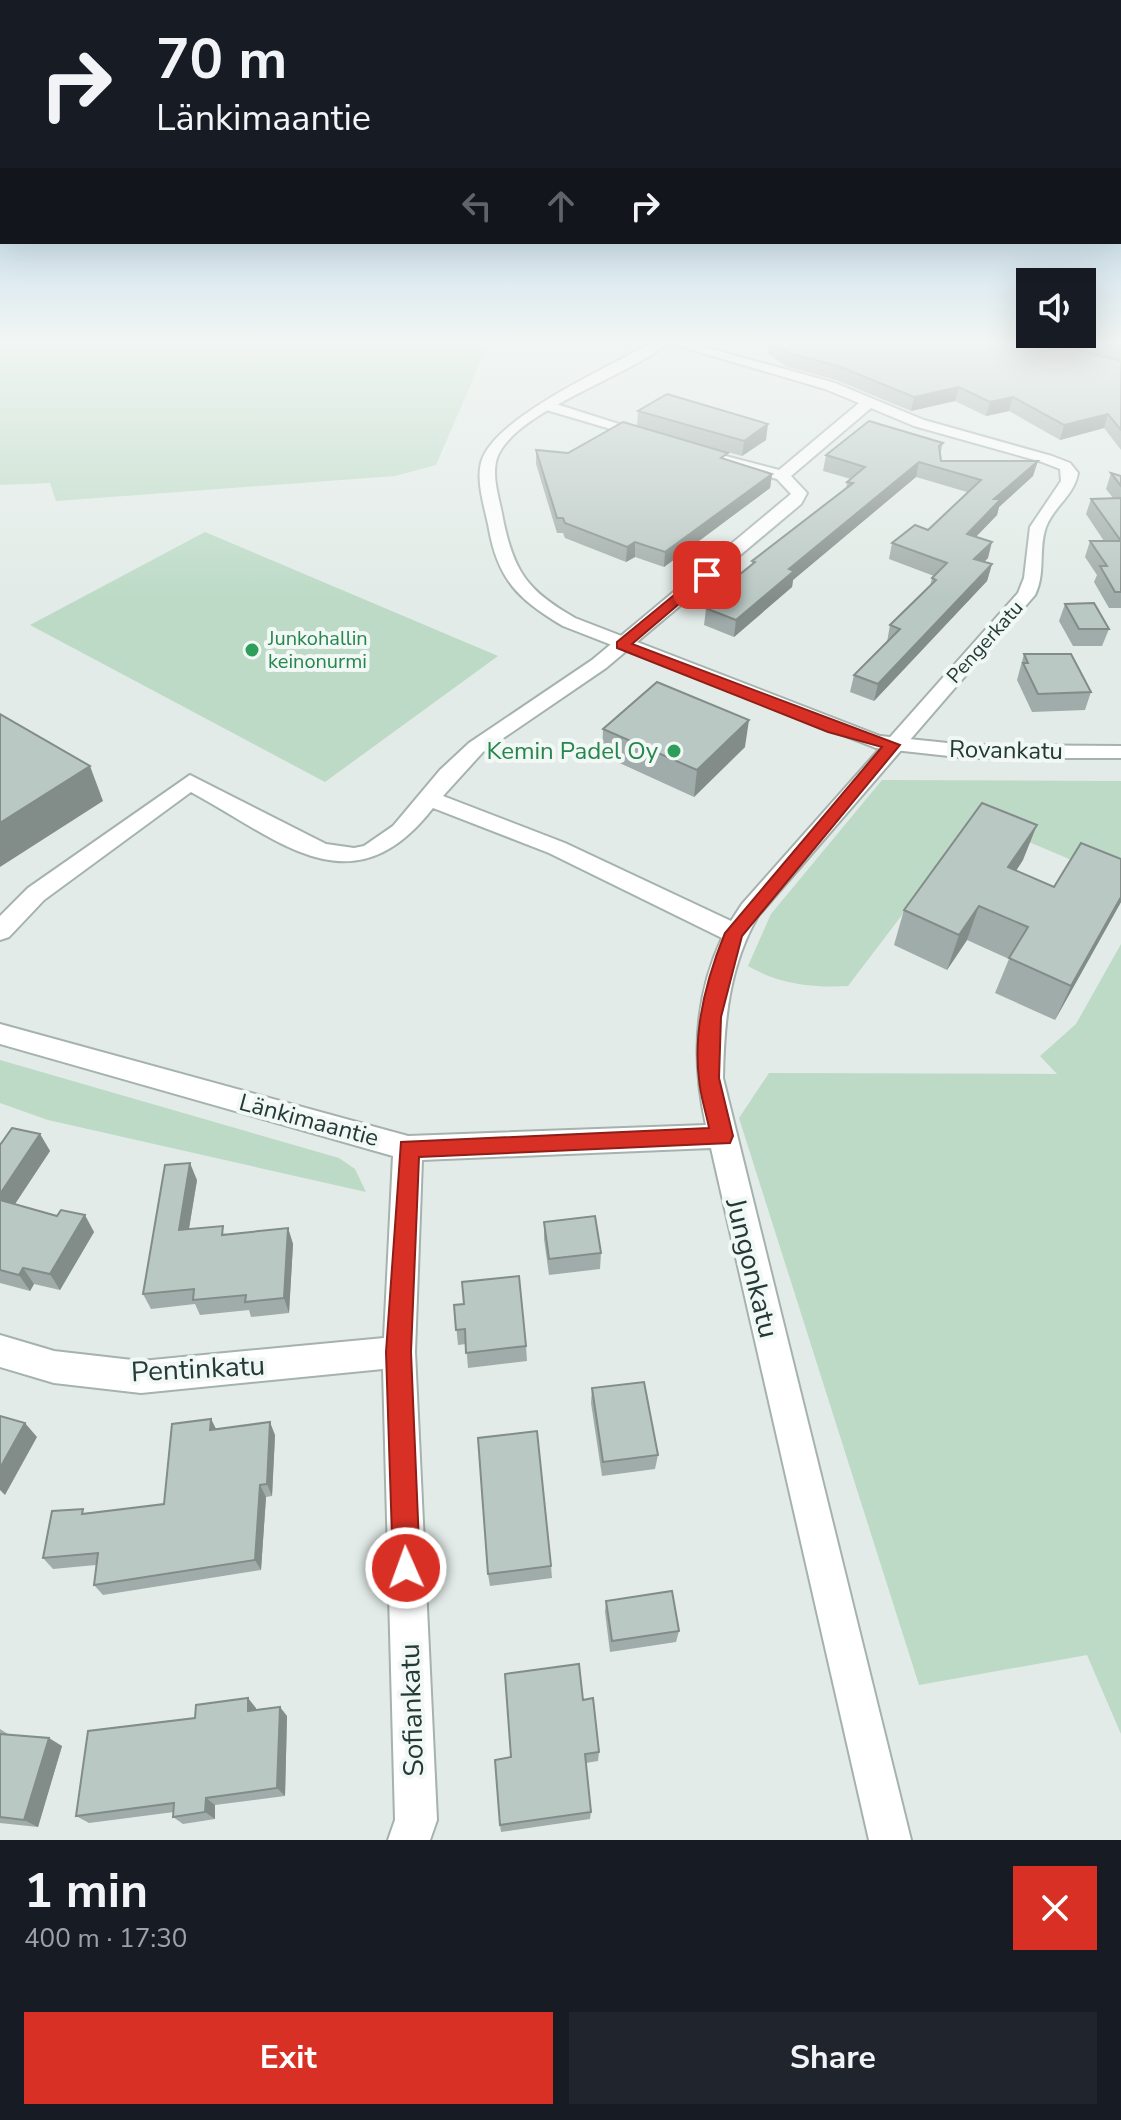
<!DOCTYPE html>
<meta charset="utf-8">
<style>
body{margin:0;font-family:"Nunito Sans",sans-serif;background:#20242c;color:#f1f3f6;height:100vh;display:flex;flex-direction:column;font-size:30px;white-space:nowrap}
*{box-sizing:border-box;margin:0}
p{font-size:26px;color:#9ea1a6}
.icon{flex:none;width:44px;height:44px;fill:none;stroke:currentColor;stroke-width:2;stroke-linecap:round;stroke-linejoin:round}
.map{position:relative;height:1840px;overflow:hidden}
.sheet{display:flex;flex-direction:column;background:#171b24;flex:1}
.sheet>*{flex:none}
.top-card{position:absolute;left:0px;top:0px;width:1122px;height:244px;box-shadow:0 8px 32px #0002;background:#171b24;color:#f1f3f6;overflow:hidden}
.buttons{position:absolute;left:1016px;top:268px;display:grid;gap:16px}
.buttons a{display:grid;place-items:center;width:80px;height:80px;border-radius:0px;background:#171b24;box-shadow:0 8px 32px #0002;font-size:40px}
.pin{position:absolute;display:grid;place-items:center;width:68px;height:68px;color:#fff;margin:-34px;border-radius:16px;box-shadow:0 4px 12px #0006}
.me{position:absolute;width:88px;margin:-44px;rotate:358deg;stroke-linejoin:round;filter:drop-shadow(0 0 6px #0008)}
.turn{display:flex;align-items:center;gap:28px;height:168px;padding:0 24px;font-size:36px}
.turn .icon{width:104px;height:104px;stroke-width:2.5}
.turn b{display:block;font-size:56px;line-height:68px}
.lanes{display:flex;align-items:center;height:76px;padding:0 24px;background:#0003;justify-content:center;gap:40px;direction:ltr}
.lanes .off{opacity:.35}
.round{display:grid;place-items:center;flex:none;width:84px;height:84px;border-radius:0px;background:#20242c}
.overview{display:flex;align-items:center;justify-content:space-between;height:136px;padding:0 24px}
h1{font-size:48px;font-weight:700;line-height:60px}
.cta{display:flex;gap:16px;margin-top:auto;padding:16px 24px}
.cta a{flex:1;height:92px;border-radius:0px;background:#d93025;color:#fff;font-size:32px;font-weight:700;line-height:92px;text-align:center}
.cta a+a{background:#20242c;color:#f1f3f6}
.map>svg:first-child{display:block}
.green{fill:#bcdac6}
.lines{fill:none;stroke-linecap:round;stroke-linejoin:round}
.minor-casing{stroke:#a5b2ae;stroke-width:4}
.tertiary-casing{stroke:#a5b2ae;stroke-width:4}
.minor{fill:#fff;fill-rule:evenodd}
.tertiary{fill:#fff;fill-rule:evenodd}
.wall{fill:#a0aca9}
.shaded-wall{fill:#828c89}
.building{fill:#bac8c4;stroke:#828c89;stroke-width:2}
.route{fill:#d93025;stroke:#8d1f18;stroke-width:2}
.leisure-dot{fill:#2e9e5b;stroke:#f2f8f5;stroke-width:3}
.labels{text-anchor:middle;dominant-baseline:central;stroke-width:8;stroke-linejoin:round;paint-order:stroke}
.far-leisure-label{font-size:20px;fill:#27864d;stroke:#f2f8f5;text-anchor:start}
.far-street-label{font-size:20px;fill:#233a36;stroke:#f2f8f5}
.street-label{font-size:24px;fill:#233a36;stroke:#f2f8f5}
.leisure-label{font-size:24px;fill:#27864d;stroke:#f2f8f5;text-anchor:end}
.near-street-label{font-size:28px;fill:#233a36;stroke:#f2f8f5}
</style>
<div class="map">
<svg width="1121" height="1840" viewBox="0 0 1121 1840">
<rect width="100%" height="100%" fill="#e2ebe7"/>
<g class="green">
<polygon points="0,342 489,342 436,465 395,476 56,501 50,483 0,485"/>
<polygon points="205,532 498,656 325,782 30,625"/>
<path d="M882 780 1121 781V881L975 819 848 986C812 988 779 984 748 966L771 914Z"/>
<polygon points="1121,944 1121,1734 1087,1655 919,1685 739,1118 769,1073 1057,1074 1040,1056 1076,1024"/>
<polygon points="0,1060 339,1158 355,1169 366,1192 48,1120 0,1103"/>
</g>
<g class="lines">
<defs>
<g id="minor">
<path d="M665 342H686L835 383 924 420 1052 456 1070 463 1078 473C1074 496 1054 506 1046 527 1038 549 1046 573 1035 595L758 916C729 966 724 1021 723 1078L911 1840H869L711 1148 422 1160 415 1352 437 1820 430 1840H388L395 1820 383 1369 141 1393 54 1383 0 1367V1335L54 1351 141 1361 384 1338 393 1156 0 1044V1024L408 1136 706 1125C692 1062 694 998 722 938L549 853 433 808C352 912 280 840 191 792L44 900 9 937 0 940V916L28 888 190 775 326 844 354 848 364 846 393 826 440 770 469 743 592 660 791 494 777 479 691 453V447L779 470 859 403 825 389ZM871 408 914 426 1042 462 1060 469 1061 481 1030 527 1024 578 1018 593 742 904 731 921 565 843 443 796 483 752 606 668 801 504 807 493 791 476Z"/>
<polygon points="543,403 553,403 653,435 641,438 543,409"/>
</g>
<path id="tertiary" d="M653 342H669C631 376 514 411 497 458 491 477 500 500 503 519 514 573 528 591 575 618L880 736 967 745 1121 746V758H967L876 748 563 626C519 600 498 580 489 529 485 507 474 478 483 457 502 414 611 366 653 342Z"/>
</defs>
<use href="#minor" class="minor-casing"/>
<use href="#tertiary" class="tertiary-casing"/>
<use href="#minor" class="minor"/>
<use href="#tertiary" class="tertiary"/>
</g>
<g class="wall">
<polygon points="769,342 1121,342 1121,450 1104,428 1060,440 1009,411 986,416 955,401 911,411 836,380 787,367 768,354"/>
<polygon points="638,411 766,440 742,456 672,436 728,460 772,474 770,488 664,567 635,557 626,562 565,538 563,533 557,533 536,464 536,450 568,453 637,426"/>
<polygon points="943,443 940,455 941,461 1033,476 999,507 997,515 976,537 988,558 984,562 992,564 987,581 874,701 850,692 854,675 887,642 890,625 930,586 932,578 934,576 889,559 892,543 928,530 967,492 916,477 793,580 792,587 734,637 704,625 707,601 752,565 752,561 846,489 847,482 851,479 823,471 826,455"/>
<polygon points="1111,473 1121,476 1121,608 1109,608 1094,582 1097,575 1085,557 1090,541 1104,541 1086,514 1091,499 1113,498 1106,489"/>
<polygon points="1065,604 1109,629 1102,646 1073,646 1059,621"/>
<polygon points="1024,654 1091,692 1085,710 1032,712 1017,680"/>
<polygon points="603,729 745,747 694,797 602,755"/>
<polygon points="1023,860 1016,871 1054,887 1121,902 1055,1020 995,993 1009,959 967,940 947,970 894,945 904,910"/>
<polygon points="40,1134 50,1151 15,1204 94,1232 60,1290 34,1284 30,1291 0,1283 0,1145"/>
<polygon points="197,1180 189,1229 227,1234 288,1228 293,1244 289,1313 251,1317 249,1310 200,1315 195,1304 151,1309 143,1294"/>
<polygon points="544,1222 601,1253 600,1269 549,1275 544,1239"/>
<polygon points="454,1305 526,1346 527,1361 468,1368 466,1344 458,1345"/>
<polygon points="592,1388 658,1455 655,1469 602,1476 591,1403"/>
<polygon points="211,1419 216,1429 275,1435 272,1496 266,1497 261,1570 103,1595 94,1585 96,1565 53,1569 43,1558 86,1513 164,1504"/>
<polygon points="551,1566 552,1578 490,1586 488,1574"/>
<polygon points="606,1601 679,1631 676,1642 610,1652 605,1612"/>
<polygon points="583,1700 599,1752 598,1761 586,1763 591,1812 590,1819 501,1832 500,1825 511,1757"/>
<polygon points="256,1708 256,1710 287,1716 285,1796 215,1805 215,1819 183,1824 173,1817 174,1812 89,1823 76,1816 195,1718"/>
<polygon points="0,1729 8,1734 62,1746 38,1827 0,1823"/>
</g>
<g class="shaded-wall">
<polygon points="959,387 955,401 911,411 914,397"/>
<polygon points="1013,397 1009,411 986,416 990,402"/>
<polygon points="1108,414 1104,428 1060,440 1064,425"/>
<polygon points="768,424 766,440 742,456 744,441"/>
<polygon points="1038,461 1033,476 999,507 997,515 963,550 967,534 994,499"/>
<polygon points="919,462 916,477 793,580 792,587 734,637 736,620 789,569"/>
<polygon points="772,474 770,488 664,567 665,552"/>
<polygon points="635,542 635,557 626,562 627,547"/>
<polygon points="992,542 988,558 970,575 974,559"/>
<polygon points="992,564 987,581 874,701 878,684"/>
<polygon points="749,720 745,747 694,797 697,770"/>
<polygon points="90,766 103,801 0,867 0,823"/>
<polygon points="1037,825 1023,860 995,902 1008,867"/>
<polygon points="1121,897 1121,902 1055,1020 1071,986"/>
<polygon points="979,906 967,940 947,970 959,935"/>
<polygon points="40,1134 50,1151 7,1216 0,1205 0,1194"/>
<polygon points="190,1163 197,1180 186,1246 179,1230"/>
<polygon points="85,1215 94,1232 60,1290 50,1274"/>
<polygon points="288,1228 293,1244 289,1313 284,1298"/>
<polygon points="23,1268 34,1284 30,1291 19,1275"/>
<polygon points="211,1419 217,1431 210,1430"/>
<polygon points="270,1422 275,1435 272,1496 267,1484"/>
<polygon points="25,1423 37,1437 5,1495 0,1490 0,1468"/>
<polygon points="260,1485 266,1497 261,1570 255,1560"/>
<polygon points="248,1698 256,1708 256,1721 248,1711"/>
<polygon points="280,1707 287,1716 285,1796 277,1788"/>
<polygon points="49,1738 62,1746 38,1827 24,1820"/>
<polygon points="206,1798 215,1805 215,1819 205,1812"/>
</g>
<g class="building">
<polygon points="772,342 1046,342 1121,361 1121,430 1108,414 1064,425 1013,397 990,402 959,387 914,397 838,366 789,353"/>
<polygon points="1096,342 1121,342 1121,348"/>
<polygon points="667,394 768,424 744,441 638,411"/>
<polygon points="869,421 943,443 939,446 941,461 1038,461 994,499 1001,499 967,534 992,542 974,559 992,564 878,684 854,675 900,629 890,625 936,580 932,578 947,563 892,543 915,525 928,530 981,480 919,462 789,569 794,571 736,620 705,608 711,603 707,601 755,562 752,561 853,483 847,482 865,467 826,455"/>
<polygon points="623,422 728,453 721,458 772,474 665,552 635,542 627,547 565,523 563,518 557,518 536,450 568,453"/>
<polygon points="1111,473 1121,476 1121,486"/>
<polygon points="1121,498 1121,592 1115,592 1100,566 1107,566 1090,541 1121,541 1091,499"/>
<polygon points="1094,603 1109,629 1079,629 1065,604"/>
<polygon points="1024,654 1071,654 1091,692 1038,694 1023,663 1028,663"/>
<polygon points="657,682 749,720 697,770 603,729"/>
<polygon points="0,714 90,766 0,823"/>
<polygon points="982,803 1037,825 1008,867 1054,887 1081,843 1121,859 1121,897 1071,986 1009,958 1028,927 979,906 959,935 904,910"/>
<polygon points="12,1128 40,1134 0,1194 0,1145"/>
<polygon points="190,1163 179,1230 223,1226 222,1235 288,1228 284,1298 245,1302 246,1295 193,1300 194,1289 143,1294 165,1165"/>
<polygon points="0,1200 57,1216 61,1210 85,1215 50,1274 23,1268 19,1275 0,1270"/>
<polygon points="595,1216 601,1253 549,1259 544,1222"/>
<polygon points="519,1276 526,1346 466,1353 465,1329 456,1330 454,1305 464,1304 462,1282"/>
<polygon points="644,1382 658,1455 603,1462 592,1388"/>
<polygon points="0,1416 25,1423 0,1468"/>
<polygon points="211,1419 210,1430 270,1422 267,1484 260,1485 255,1560 94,1585 98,1553 43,1558 52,1511 83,1509 82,1514 164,1504 172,1424"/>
<polygon points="537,1431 551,1566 488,1574 478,1438"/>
<polygon points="672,1591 679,1631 612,1641 606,1601"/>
<polygon points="579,1664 583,1700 593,1698 599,1752 585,1754 591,1812 500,1825 495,1760 511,1757 505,1674"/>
<polygon points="248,1698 248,1711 280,1707 277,1788 206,1798 205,1812 173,1817 174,1803 76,1816 88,1731 195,1718 196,1705"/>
<polygon points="0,1734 49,1738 24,1820 0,1817"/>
</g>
<linearGradient id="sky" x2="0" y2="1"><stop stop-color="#84b8dd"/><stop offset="0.57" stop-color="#f2f6f4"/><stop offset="1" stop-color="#f2f6f4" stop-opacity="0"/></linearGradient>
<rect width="1121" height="600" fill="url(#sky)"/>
<path class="route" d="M702 572 713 575 632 644 900 745 742 936 721 1017 719 1078 733 1136 730 1143 419 1157 411 1352 420 1568 416 1577 406 1581 397 1577 393 1568 386 1352 401 1142 709 1128C706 1112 700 1095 699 1079 693 1031 707 977 725 933L882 747 828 732 617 648V642Z"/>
<g class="leisure-dot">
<circle cx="252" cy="650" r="8"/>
<circle cx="674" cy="751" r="8"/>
</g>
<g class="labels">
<g class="far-leisure-label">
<text x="268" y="638">Junkohallin<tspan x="268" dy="23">keinonurmi</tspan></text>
</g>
<g class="far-street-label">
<text transform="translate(985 642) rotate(-48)">Pengerkatu</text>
</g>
<g class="street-label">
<text transform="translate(1006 750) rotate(1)">Rovankatu</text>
<text transform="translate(309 1120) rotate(15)">Länkimaantie</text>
</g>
<g class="leisure-label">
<text x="658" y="751">Kemin Padel Oy</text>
</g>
<g class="near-street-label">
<text transform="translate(752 1268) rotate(76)">Jungonkatu</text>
<text transform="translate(198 1369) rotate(-3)">Pentinkatu</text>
<text transform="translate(412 1710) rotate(-92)">Sofiankatu</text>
</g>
</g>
</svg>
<div class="buttons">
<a><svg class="icon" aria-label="sound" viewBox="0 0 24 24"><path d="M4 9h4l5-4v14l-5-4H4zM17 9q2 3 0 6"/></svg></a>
</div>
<div class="pin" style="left:707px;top:575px;background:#d93025"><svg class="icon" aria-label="arrive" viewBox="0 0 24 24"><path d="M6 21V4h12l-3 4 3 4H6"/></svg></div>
<svg class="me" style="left:406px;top:1568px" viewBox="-20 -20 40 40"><circle r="17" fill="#d93025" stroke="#fff" stroke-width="3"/><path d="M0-11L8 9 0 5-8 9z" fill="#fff"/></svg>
<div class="top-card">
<div class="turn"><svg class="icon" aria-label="right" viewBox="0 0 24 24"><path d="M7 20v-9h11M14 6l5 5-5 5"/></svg><div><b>70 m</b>Länkimaantie</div></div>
<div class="lanes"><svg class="icon off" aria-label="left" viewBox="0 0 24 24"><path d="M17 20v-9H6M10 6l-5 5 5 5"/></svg><svg class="icon off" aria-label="ahead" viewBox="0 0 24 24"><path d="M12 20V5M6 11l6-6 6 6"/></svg><svg class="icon" aria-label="right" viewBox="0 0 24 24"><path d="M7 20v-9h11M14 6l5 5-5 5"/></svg></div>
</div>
</div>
<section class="sheet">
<div class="overview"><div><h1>1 min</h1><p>400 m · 17:30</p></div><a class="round" style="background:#d93025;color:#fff"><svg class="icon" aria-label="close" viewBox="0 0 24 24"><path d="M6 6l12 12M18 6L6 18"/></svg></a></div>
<div class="cta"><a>Exit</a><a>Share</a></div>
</section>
